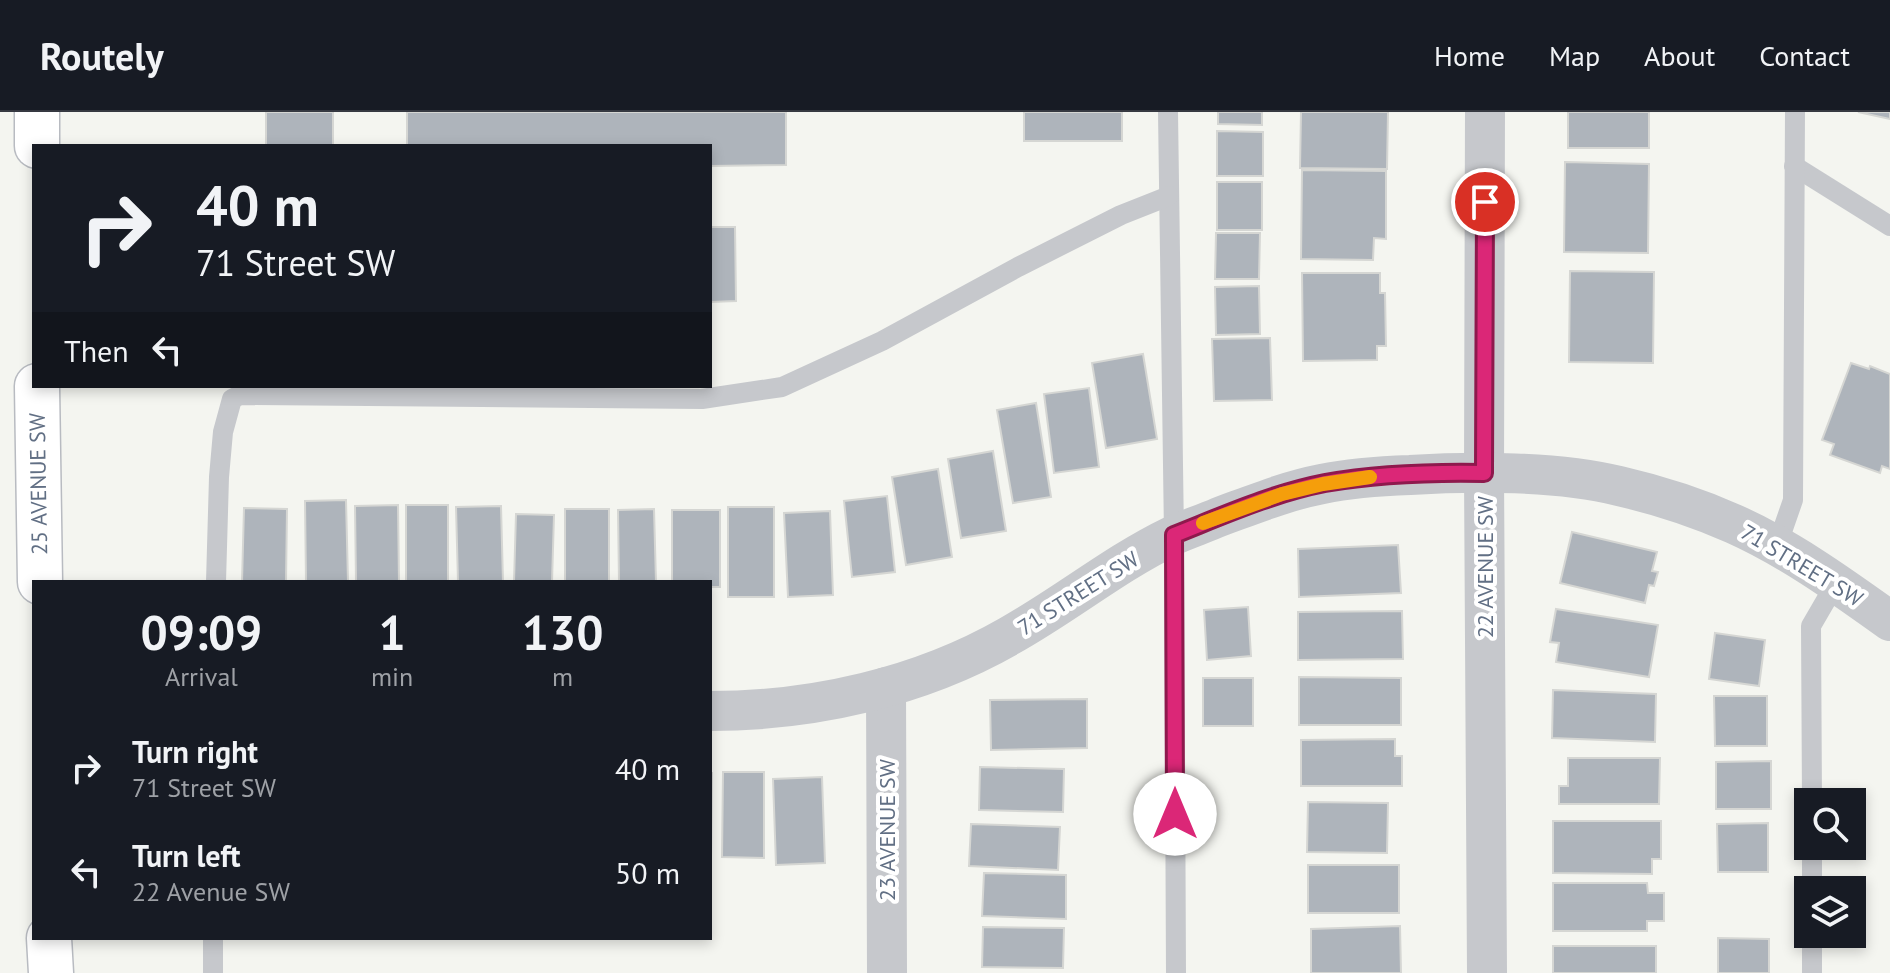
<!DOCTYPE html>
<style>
body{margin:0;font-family:"PT Sans",sans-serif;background:#242831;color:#f1f3f6;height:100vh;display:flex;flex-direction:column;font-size:30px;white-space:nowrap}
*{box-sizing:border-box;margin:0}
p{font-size:26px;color:#9ea1a6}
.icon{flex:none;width:44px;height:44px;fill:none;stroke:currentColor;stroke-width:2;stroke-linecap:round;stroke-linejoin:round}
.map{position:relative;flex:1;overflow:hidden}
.panel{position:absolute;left:32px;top:468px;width:680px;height:360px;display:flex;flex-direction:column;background:#171b24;border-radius:0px;box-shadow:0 4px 12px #0003}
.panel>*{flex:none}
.hud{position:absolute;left:32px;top:32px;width:680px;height:244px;border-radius:0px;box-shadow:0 4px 12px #0003;background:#171b24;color:#f1f3f6;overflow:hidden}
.tools{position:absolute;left:1794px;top:676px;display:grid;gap:16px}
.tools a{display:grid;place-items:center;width:72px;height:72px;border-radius:0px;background:#171b24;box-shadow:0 4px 12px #0003;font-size:40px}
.pin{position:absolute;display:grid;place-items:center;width:68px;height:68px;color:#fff;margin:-34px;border:4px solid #fff;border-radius:50%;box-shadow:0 2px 8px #0007}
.me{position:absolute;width:88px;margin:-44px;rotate:0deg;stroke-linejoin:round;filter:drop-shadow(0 0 6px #0008)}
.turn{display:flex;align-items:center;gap:28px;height:168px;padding:0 32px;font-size:36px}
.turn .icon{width:104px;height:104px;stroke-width:2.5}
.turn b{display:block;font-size:56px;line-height:68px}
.then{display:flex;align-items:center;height:76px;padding:0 32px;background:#0003;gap:16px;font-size:30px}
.eta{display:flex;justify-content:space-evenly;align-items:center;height:136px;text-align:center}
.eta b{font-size:48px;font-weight:600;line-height:56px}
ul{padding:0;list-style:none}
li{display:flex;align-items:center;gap:24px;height:104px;padding:0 32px}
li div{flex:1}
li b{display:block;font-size:30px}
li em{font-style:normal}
header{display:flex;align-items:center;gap:48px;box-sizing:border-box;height:112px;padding:0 40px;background:#171b24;border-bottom:2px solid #363941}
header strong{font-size:38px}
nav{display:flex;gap:44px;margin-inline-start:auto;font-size:28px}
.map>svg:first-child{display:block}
.building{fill:#aeb4bb;stroke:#d5d6d3;stroke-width:2}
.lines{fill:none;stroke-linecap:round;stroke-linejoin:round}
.secondary-casing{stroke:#b8bbc1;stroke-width:47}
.lane{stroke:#c6c8cc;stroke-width:20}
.street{stroke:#c6c8cc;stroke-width:40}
.secondary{stroke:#fff;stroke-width:44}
.route-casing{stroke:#8e194d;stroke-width:20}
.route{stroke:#db2777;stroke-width:14}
.slow{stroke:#f59e0b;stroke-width:14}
.labels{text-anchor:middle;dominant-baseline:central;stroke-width:8;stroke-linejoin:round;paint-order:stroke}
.street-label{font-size:22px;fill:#616f84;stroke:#fff}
</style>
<header>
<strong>Routely</strong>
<nav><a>Home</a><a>Map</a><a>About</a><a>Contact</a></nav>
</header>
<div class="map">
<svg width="1890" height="861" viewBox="0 0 1890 861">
<rect width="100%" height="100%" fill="#f4f5f0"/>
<g class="building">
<rect x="266" y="0" width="67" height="34"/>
<polygon points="407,0 786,0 786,53 710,54 710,34 407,34"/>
<rect x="1024" y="0" width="98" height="29"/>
<polygon points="1218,0 1262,0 1262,13 1218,12"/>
<polygon points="1301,0 1388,0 1387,57 1300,56"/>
<rect x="1568" y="0" width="81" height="36"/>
<polygon points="1858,0 1890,0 1890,7"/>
<polygon points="1217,19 1263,20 1263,64 1217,64"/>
<polygon points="1565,50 1649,52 1648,141 1564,140"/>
<polygon points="1302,58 1386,59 1386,127 1374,126 1373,148 1301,147"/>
<rect x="1217" y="70" width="45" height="48"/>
<polygon points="710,115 735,115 736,189 710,190"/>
<polygon points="1216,121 1260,121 1259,167 1215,167"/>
<polygon points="1570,159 1654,160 1653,251 1569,250"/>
<polygon points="1302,161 1380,161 1380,181 1385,181 1386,234 1377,234 1377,248 1303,249"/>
<polygon points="1259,174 1260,222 1216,223 1215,175"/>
<polygon points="1270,226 1272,288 1214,289 1212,227"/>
<polygon points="1143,242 1157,327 1106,336 1092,251"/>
<polygon points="1851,251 1869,257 1870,254 1890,262 1890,357 1882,354 1880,361 1830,343 1834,332 1822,328"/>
<polygon points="1089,276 1099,355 1054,361 1044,282"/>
<polygon points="1036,291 1051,385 1013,391 997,298"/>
<polygon points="993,339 1006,419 961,426 948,347"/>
<polygon points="938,357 952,445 906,453 892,365"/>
<polygon points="887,384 895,460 852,465 844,389"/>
<polygon points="346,388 348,470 306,470 305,389"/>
<polygon points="398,393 399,470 356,470 355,394"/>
<rect x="406" y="393" width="42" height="77"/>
<polygon points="501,394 503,470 458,470 456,395"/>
<rect x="728" y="395" width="46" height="90"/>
<polygon points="244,396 287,397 286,470 242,470"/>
<rect x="565" y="397" width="44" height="73"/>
<polygon points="654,397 656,470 619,470 618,398"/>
<polygon points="672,398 720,398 720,475 710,475 710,470 672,470"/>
<polygon points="830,399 833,483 788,485 784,401"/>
<polygon points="516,402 554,403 552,470 514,470"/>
<polygon points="1572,420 1657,440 1652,459 1658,460 1654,474 1649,473 1645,491 1560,471"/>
<polygon points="1398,433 1401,481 1299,485 1298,437"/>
<polygon points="1248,495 1251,544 1207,548 1204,498"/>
<polygon points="1556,497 1658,513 1649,565 1556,550 1559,531 1550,530"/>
<polygon points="1402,499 1403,547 1298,548 1298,500"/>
<polygon points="1715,521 1765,528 1759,574 1709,567"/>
<polygon points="1299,565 1401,566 1401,613 1299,613"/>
<rect x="1203" y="566" width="50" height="48"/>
<polygon points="1553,578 1656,582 1655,630 1552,626"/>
<polygon points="1714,584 1767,584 1767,634 1715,634"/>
<polygon points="1087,587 1087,636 991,638 990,588"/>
<polygon points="1395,627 1395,644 1402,644 1402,674 1301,674 1301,628"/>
<polygon points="1568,646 1660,646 1659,692 1559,692 1559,674 1568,674"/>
<polygon points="1771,649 1771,697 1716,697 1716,650"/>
<polygon points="980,655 1064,657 1063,700 979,698"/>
<polygon points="723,660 764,660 764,746 722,745"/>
<polygon points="710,661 712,661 711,746 710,746"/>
<polygon points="822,665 825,751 776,753 773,667"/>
<polygon points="1308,690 1388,691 1387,741 1307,740"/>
<polygon points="1553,709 1661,709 1661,747 1652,747 1652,762 1553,761"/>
<polygon points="1768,711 1768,760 1718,760 1717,712"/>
<polygon points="971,712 1060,715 1058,758 969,754"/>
<rect x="1308" y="753" width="91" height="48"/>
<polygon points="984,761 1066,763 1066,807 982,804"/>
<polygon points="1553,771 1647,771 1648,781 1664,781 1664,809 1647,809 1647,819 1553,819"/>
<polygon points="1400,814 1401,861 1311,861 1311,817"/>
<polygon points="983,815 1064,816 1063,856 982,855"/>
<polygon points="1718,826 1769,827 1769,861 1718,861"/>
<rect x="1553" y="834" width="103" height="27"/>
</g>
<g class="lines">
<defs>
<g id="secondary">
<polyline points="37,0 37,34"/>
<polyline points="37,274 40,470"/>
<polyline points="49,826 51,861"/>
</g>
</defs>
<use href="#secondary" class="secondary-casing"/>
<g class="lane">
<polyline points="1168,0 1174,423 1176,861"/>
<polyline points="1794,54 1890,114"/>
<polyline points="1777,434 1793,388 1795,0"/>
<polyline points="216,470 219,365 223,320 232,287 240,283 702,287 782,275 882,229 1018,155 1121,103 1169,84"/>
<polyline points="1812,690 1811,514 1836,471"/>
<polyline points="1812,734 1812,778"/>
<polyline points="1812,822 1812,861"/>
<polyline points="213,861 213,826"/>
</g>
<g class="street">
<polyline points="1485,0 1484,361 1487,861"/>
<polyline points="886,575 887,861"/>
<path d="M710 599C813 599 920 575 1009 524 1065 493 1114 452 1172 424 1187 417 1203 412 1219 405 1252 393 1286 379 1322 372 1351 366 1381 364 1410 363 1473 359 1558 359 1619 374 1658 383 1698 396 1734 412 1790 437 1841 474 1890 509"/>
</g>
<use href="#secondary" class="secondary"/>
</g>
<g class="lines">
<defs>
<path id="route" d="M1175 702 1174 423C1222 404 1273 381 1325 371 1377 362 1431 360 1484 361L1485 90"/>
</defs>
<use href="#route" class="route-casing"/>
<use href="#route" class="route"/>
<polyline class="slow" points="1203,411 1282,382 1323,372 1370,365"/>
</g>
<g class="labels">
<g class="street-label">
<text transform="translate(38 372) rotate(-91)">25 AVENUE SW</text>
<text transform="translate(1802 453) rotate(31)">71 STREET SW</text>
<text transform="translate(1485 455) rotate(-90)">22 AVENUE SW</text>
<text transform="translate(1078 481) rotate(-32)">71 STREET SW</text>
<text transform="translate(887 718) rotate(-90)">23 AVENUE SW</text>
</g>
</g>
</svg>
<div class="tools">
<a><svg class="icon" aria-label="search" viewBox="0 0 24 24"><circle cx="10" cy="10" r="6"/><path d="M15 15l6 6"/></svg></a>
<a><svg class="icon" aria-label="layers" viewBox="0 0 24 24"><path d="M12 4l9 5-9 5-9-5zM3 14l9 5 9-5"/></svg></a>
</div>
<div class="pin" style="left:1485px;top:90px;background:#d93025"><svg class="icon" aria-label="arrive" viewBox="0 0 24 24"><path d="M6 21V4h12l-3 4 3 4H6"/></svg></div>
<svg class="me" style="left:1175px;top:702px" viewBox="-20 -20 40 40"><circle r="19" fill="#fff"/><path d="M0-13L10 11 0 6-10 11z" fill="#db2777"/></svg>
<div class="hud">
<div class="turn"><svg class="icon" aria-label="right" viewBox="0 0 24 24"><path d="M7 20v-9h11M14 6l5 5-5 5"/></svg><div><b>40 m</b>71 Street SW</div></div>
<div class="then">Then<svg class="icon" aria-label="left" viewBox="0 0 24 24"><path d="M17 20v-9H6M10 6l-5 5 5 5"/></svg></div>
</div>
<section class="panel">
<div class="eta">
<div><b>09:09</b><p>Arrival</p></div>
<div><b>1</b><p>min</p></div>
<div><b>130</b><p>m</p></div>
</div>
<ul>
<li><svg class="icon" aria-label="right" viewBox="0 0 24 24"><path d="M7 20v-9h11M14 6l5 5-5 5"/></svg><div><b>Turn right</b><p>71 Street SW</p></div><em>40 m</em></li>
<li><svg class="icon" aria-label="left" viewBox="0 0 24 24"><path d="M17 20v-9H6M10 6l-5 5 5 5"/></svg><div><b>Turn left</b><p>22 Avenue SW</p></div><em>50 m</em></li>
</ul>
</section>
</div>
